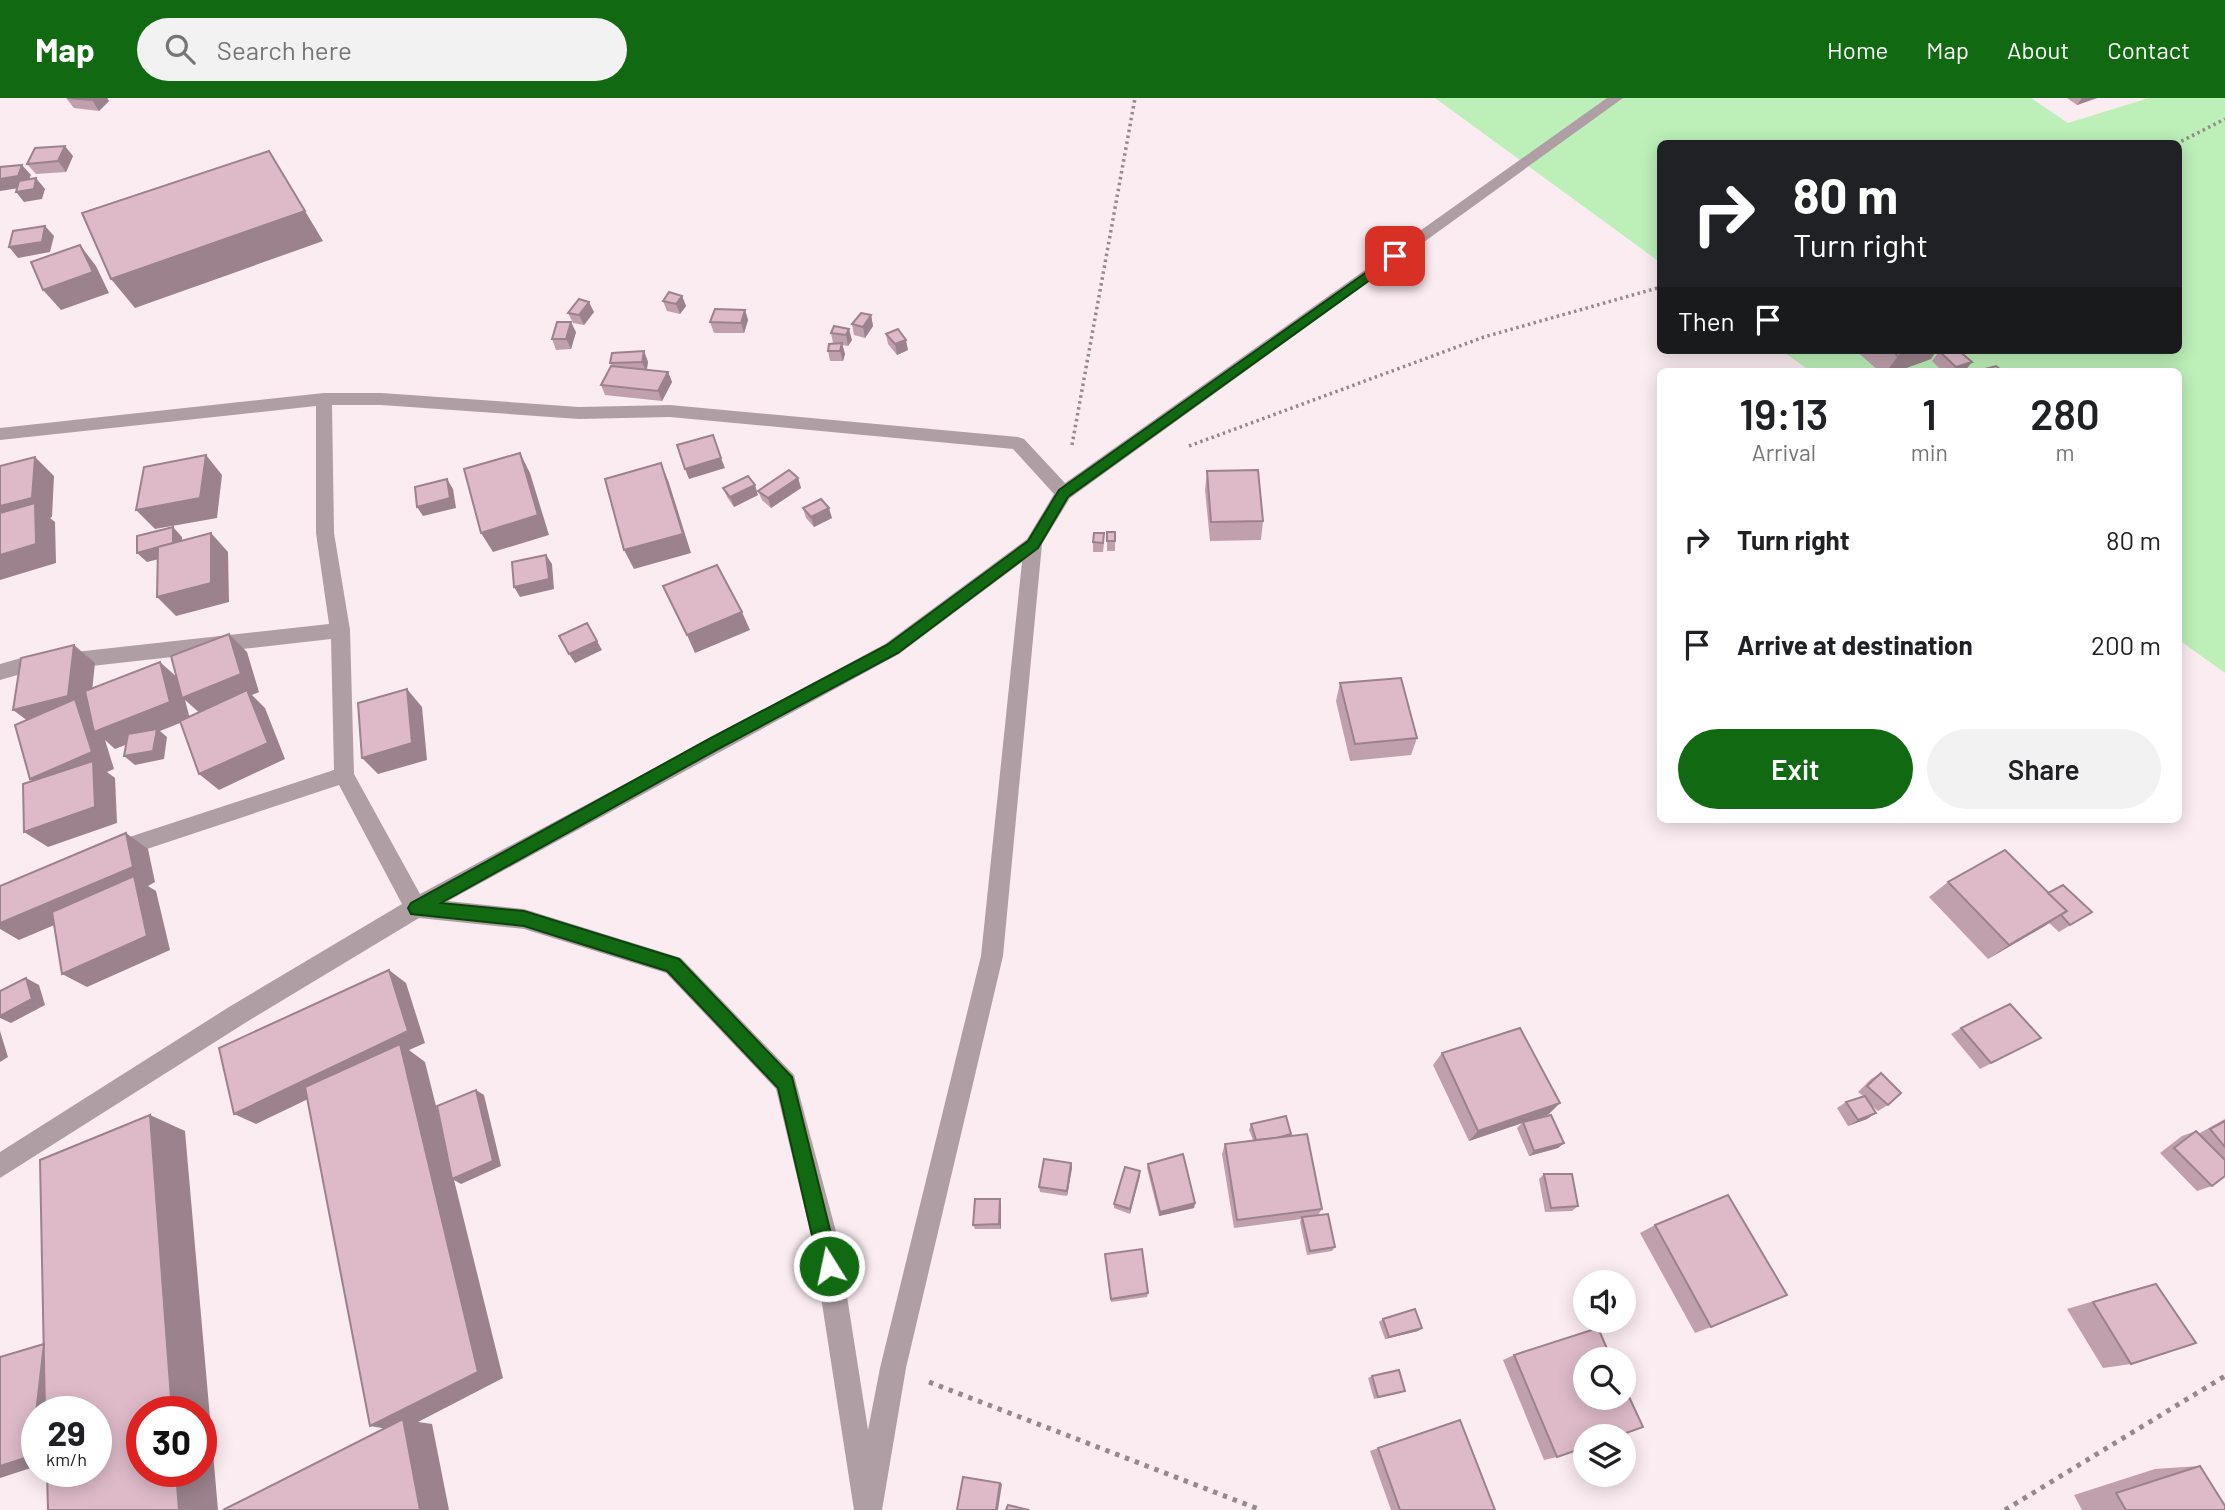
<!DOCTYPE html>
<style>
body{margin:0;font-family:Barlow,sans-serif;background:#f2f2f2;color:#202124;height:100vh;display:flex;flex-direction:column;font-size:26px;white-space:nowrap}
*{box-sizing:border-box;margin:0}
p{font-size:23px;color:#757577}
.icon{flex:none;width:38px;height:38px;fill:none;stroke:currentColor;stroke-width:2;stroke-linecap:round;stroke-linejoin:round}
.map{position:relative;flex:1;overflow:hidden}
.side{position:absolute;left:1657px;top:270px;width:525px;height:455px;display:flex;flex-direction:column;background:#fff;border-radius:10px;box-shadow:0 4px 18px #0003}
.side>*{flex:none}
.banner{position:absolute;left:1657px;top:42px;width:525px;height:214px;border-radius:10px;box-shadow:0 4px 18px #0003;background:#202124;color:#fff;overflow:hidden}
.tools{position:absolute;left:1573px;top:1172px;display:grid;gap:14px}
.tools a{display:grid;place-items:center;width:63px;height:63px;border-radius:50%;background:#fff;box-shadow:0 4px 18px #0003;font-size:35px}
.speed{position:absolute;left:21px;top:1298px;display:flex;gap:14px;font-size:35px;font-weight:700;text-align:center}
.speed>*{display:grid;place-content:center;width:91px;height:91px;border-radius:50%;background:#fff;box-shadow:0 4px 18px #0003;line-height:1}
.speed small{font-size:18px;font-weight:400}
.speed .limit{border:10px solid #d22;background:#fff;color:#111}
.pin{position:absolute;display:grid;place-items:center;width:60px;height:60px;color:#fff;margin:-30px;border-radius:14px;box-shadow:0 4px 10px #0006}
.me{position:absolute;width:77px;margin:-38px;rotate:350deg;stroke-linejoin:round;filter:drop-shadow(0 0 5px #0008)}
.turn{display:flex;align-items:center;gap:24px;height:147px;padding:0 21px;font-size:32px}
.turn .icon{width:91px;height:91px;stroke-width:2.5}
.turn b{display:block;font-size:49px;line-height:60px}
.then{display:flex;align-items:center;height:66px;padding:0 21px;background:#0003;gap:14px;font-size:26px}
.eta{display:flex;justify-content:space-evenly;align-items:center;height:119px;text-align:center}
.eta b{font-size:42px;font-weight:600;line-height:49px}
.action{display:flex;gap:14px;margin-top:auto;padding:14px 21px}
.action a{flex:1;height:80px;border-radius:42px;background:#116a12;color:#fff;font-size:28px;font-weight:600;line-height:80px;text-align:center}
.action a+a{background:#f2f2f2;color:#202124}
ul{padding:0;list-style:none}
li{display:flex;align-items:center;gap:21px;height:105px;padding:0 21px}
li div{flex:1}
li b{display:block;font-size:26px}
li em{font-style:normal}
header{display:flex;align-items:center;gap:42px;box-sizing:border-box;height:98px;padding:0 35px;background:#116a12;color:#fff}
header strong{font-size:33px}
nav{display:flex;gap:38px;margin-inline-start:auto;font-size:24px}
.search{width:490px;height:63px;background:#f2f2f2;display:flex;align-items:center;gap:18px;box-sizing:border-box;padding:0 24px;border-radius:38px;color:#757577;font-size:26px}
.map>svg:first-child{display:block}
.green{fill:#bcf0b8}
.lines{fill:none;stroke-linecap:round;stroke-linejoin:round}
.path-far1{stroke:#96888d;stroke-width:3.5;stroke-dasharray:2.5 3.5;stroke-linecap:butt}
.path{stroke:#96888d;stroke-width:5;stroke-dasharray:4.5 6;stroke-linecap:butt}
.minor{fill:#af9fa5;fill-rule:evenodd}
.wall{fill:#bfa0ac}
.shaded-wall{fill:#9b828c}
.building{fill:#debac8;stroke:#9b828c;stroke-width:2}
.route{fill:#116a12;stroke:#0b450c;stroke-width:2}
</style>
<header>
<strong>Map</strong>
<div class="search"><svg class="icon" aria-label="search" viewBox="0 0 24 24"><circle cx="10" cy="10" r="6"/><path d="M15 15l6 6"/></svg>Search here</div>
<nav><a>Home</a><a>Map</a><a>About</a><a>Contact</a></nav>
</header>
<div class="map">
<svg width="2225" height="1412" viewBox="0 0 2225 1412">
<rect width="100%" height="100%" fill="#fbecf1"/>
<polygon class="green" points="1435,0 2031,0 2068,25 2149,0 2225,0 2225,575 2179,542 2179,273 1810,273 1781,252 2179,252 2179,46 1661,46 1661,165"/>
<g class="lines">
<g class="path-far1">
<polyline points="2176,46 2225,21"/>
<polyline points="1072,347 1135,0"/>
<polyline points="1189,348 1484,239 1661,189"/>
</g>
<g class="path">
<polyline points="929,1284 1261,1412"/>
<polyline points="2005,1412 2225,1278"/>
</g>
<path class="minor" d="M1607 0H1623L1070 400 1042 446 1003 858 906 1270 882 1412H854L812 1141 776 991 666 875 524 831 419 820 245 925 0 1080V1054L229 909 402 806 339 687 114 762 106 760 103 753 106 746 114 744 334 672 331 541 21 576 0 582V566L21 560 329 526 316 435V308L0 342V330L324 295H381L579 309 670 307 1018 339 1024 341 1065 385ZM332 307H381L579 321 670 319 1013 351 1054 396 1027 441 885 546 420 796 354 676 350 532 334 435ZM1022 464 981 858 880 1270 868 1332 838 1141 794 977 681 860 524 811 448 803 899 556Z"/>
</g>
<g class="wall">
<polygon points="66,0 107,0 109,3 99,13 74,10"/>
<polygon points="2067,0 2097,0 2077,7"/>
<polygon points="73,58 66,74 36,76 27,66"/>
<polygon points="682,198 686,208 680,216 667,213 663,203"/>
<polygon points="745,212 748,222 744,235 714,235 710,224"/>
<polygon points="594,214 584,227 573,225 568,215"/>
<polygon points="871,217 873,228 865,240 854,237 852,226"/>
<polygon points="834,228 852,242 848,248 842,247 845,256 843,263 830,263 828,253 833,245 831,235"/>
<polygon points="576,234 571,251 556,252 552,241"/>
<polygon points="886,236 908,252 897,257 888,246"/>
<polygon points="1855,252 1937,252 1931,261 1898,273 1879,273"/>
<polygon points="1940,252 1958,252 1965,273 1942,273 1932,263"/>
<polygon points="644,253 648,264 647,272 668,274 672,284 662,303 605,297 601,287 612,268 610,265"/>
<polygon points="1207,373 1263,423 1261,442 1210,443 1205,392"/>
<polygon points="798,380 801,390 771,410 762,402 758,393"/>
<polygon points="723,390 758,397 734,409 727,399"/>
<polygon points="803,410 832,420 814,429 806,420"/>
<rect x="1107" y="434" width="8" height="19"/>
<polygon points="1093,444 1104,445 1103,454 1093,454"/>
<polygon points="1340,585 1417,640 1411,657 1350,663 1336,603"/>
<polygon points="1948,784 2048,795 2092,814 2059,834 2049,825 1988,861 1929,799"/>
<polygon points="1961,930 2041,940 1980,971 1951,936"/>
<polygon points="1442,955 1549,1016 1525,1024 1564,1045 1558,1050 1529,1058 1517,1030 1522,1025 1469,1043 1433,967"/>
<polygon points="1881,975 1888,1007 1878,1013 1869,1005 1876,1015 1867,1021 1848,1028 1837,1010 1846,1004 1863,998 1858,994 1871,981"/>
<polygon points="2225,1021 2225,1078 2212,1088 2197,1093 2160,1055 2182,1038 2196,1033 2198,1036"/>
<polygon points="1251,1026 1291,1036 1290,1038 1322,1111 1318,1117 1335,1149 1332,1153 1307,1157 1300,1124 1301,1121 1234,1130 1222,1056 1225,1046 1253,1042 1249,1032"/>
<polygon points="1071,1065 1072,1070 1067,1098 1040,1094 1039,1089"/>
<polygon points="1148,1066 1195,1105 1194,1110 1159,1118 1147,1070"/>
<polygon points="1140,1073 1130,1116 1114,1110 1114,1106"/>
<polygon points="1544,1076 1578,1108 1572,1113 1545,1114 1539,1081"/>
<polygon points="1001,1106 1001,1131 975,1131 973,1127"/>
<polygon points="1655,1127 1711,1229 1695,1235 1640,1135"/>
<polygon points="1105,1156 1148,1195 1147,1199 1111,1204"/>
<polygon points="2156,1186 2131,1266 2103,1270 2067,1211 2128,1193"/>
<polygon points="1383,1221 1422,1230 1418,1233 1385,1241 1379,1224"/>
<polygon points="1514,1257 1557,1359 1544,1362 1503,1262"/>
<polygon points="1372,1278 1405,1293 1401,1295 1374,1301 1368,1280"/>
<polygon points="1460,1322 1495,1412 1391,1412 1370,1353"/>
<polygon points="2200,1368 2225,1412 2082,1412 2074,1397 2155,1371"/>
</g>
<g class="shaded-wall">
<polygon points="94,0 107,0 109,3 99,13 92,2"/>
<polygon points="2082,0 2097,0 2077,7"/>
<polygon points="65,48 73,58 66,74 58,63"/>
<polygon points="22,67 31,77 26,89 0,93 0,81"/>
<polygon points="36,80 45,91 42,101 24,104 16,94"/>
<polygon points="305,113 323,143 135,210 111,181"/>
<polygon points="45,128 54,138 50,154 18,160 9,149"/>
<polygon points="80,147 96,168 109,195 61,212 43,192"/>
<polygon points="682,198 686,208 680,216 676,206"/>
<polygon points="589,204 594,214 584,227 579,217"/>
<polygon points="745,212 748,222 744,235 741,225"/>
<polygon points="871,217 873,228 865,240 863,229"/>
<polygon points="571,224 576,234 571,251 566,241"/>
<polygon points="849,231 852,242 848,248 846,237"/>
<polygon points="906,242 908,252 897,257 895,246"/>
<polygon points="842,245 845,256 843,263 840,253"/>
<polygon points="1914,252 1937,252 1931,261 1898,273 1887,273 1898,258"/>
<polygon points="644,253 648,264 646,274 642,264"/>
<polygon points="1972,264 1965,273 1953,273 1956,269"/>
<polygon points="668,274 672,284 662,303 658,293"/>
<polygon points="520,355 530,375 549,437 493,454 481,435"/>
<polygon points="206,357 222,377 217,420 155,431 136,412"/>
<polygon points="35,359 54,378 52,419 50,420 55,424 56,465 0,482 0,408"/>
<polygon points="721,360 725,370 689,381 685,371"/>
<polygon points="661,365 669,385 691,455 634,471 624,452"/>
<polygon points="798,380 801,390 771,410 768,400"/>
<polygon points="447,381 453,391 456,410 423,418 417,409"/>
<polygon points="755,387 758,397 734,409 730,399"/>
<polygon points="829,410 832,420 814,429 811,419"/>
<polygon points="173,429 182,439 183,455 147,464 137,455"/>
<polygon points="211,435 228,454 229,504 176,518 157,499"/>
<polygon points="546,457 552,466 554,491 520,499 514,489"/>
<polygon points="742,514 750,532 695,555 687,537"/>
<polygon points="587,525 602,552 575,565 569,556"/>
<polygon points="229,536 247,554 259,594 252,597 265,610 285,661 219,692 199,676 202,617 185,602 190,621 160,633 167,639 164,661 135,667 124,658 156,635 115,651 105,642 114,671 107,674 115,680 117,725 48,749 24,734 53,698 30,681 36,629 13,612 74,547 95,565 90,613 160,564 179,581"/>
<polygon points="407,591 422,609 427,662 378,676 362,660"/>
<polygon points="126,735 148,751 155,784 148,788 156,793 170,852 87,889 62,876 137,792 19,842 0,831 0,825"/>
<polygon points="2067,813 2045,828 1988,861 2009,847"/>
<polygon points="389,872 406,885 425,945 409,952 425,964 454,1080 476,992 484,997 501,1068 461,1086 454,1082 503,1280 418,1324 432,1326 449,1412 420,1412 400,1333 370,1328 402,956 256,1026 234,1016"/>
<polygon points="26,880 39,887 45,907 11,925 0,920 0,918"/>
<polygon points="0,933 8,959 0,964"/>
<polygon points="1560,1005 1549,1016 1469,1043 1478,1033"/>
<polygon points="1876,1015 1867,1021 1848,1028 1858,1022"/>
<polygon points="150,1017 185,1033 218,1412 179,1412 176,1374 201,1374 201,1314 172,1314"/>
<polygon points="1564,1045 1558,1050 1529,1058 1534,1053"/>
<polygon points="1071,1065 1072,1070 1067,1098 1067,1093"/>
<polygon points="1140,1073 1140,1078 1130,1116 1130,1111"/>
<polygon points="1000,1101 1001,1106 1001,1131 999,1126"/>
<polygon points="1195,1105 1194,1110 1159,1118 1160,1114"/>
<polygon points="1422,1230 1418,1233 1385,1241 1389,1239"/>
<polygon points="45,1245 67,1314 37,1314 37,1368 0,1380 0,1368"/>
<polygon points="1000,1385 1002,1386 998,1412 996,1412"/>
</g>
<g class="building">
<polygon points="68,0 94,0 92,2"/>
<polygon points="65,48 58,63 27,66 35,50"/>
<polygon points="269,53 305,113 111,181 82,115"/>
<polygon points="22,67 18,78 0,81 0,69"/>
<polygon points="36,80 34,91 16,94 19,83"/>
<polygon points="45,128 42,144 9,149 13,133"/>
<polygon points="80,147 93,174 43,192 31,164"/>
<polygon points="669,194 682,198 676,206 663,203"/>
<polygon points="579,201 589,204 579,217 568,215"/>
<polygon points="715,211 745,212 741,225 710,224"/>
<polygon points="861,215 871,217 863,229 852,226"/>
<polygon points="557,224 571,224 566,241 552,241"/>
<polygon points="834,228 849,231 846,237 831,235"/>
<polygon points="898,231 906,242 895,246 886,236"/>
<polygon points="842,245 840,253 828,253 829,246"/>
<polygon points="1891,252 1914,252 1898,258"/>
<polygon points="1942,252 1958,252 1972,264 1956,269 1939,253"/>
<polygon points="644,253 642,264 610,265 612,255"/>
<polygon points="611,268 668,274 658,293 601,287"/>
<polygon points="1996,268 2002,273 1982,273 1981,272"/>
<polygon points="713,337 721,360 685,371 677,347"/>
<polygon points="520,355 538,417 481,435 464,371"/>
<polygon points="206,357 200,400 136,412 144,369"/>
<polygon points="35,359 32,400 0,408 0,368"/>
<polygon points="661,365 683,436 624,452 605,381"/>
<polygon points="789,372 798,380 768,400 758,393"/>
<polygon points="1258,372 1263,423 1211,424 1207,373"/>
<polygon points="748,378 755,387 730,399 723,390"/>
<polygon points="447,381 450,400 417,409 415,389"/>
<polygon points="821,401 829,410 811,419 803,410"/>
<polygon points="35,405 36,446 0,457 0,415"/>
<polygon points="173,429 173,445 137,455 137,438"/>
<rect x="1107" y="434" width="8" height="9"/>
<polygon points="211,435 211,485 157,499 158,449"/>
<polygon points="1094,435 1104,435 1103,445 1093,444"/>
<polygon points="546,457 549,481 514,489 512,464"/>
<polygon points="717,467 742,514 687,537 663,488"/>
<polygon points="587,525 597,543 569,556 559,538"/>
<polygon points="229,536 241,576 182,600 171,558"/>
<polygon points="74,547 68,598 13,612 21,560"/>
<polygon points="160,564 170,604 94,634 85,593"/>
<polygon points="1401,580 1417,640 1355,646 1340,585"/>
<polygon points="407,591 412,645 362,660 358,605"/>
<polygon points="247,592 268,645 199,676 180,623"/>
<polygon points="75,601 92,654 30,681 15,627"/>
<polygon points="157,631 153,653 124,658 128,636"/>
<polygon points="93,663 95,709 24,734 23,686"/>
<polygon points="126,735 133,769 0,825 0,788"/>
<polygon points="2005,752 2067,813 2009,847 1948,784"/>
<polygon points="134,778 147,838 62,876 52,814"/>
<polygon points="2063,787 2092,814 2070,827 2061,817 2067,813 2048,795"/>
<polygon points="389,872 408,933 234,1016 219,950"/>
<polygon points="26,880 32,901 0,918 0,893"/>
<polygon points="2010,906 2041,940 1991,965 1961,930"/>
<polygon points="1520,930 1560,1005 1478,1033 1442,955"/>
<polygon points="400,946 478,1274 370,1328 305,989"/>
<polygon points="1881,975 1901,995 1888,1007 1867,988"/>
<polygon points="476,992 493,1063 452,1081 437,1008"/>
<polygon points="1865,998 1876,1015 1858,1022 1846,1004"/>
<polygon points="150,1017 172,1314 142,1314 142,1374 176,1374 179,1412 48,1412 47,1374 96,1374 96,1314 45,1314 40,1062"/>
<polygon points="1551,1017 1564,1045 1534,1053 1523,1024"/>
<polygon points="1286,1018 1291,1036 1277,1040 1256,1042 1251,1026"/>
<polygon points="2225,1023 2225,1049 2210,1031"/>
<polygon points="2196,1033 2225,1062 2225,1078 2212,1088 2174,1050"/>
<polygon points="1307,1036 1322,1111 1237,1122 1225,1046"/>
<polygon points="1183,1056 1195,1105 1160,1114 1148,1066"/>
<polygon points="1044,1061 1071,1065 1067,1093 1039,1089"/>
<polygon points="1125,1069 1140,1073 1130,1111 1114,1106"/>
<polygon points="1544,1076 1572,1076 1578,1108 1551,1110"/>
<polygon points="1728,1097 1787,1197 1711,1229 1655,1127"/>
<polygon points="975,1101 1000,1101 999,1126 973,1127"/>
<polygon points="1328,1116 1335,1149 1310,1153 1302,1119"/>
<polygon points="1142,1151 1148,1195 1111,1201 1105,1156"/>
<polygon points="2156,1186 2196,1245 2131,1266 2093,1204"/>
<polygon points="1415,1211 1422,1230 1389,1239 1383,1221"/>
<polygon points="1598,1230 1612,1262 1586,1262 1586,1300 1624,1300 1624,1288 1643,1329 1615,1339 1586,1339 1586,1349 1557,1359 1514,1257"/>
<polygon points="44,1246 31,1358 0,1368 0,1259"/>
<polygon points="1399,1272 1405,1293 1378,1299 1372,1278"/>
<polygon points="403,1321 420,1412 223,1412"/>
<polygon points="1460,1322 1495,1412 1400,1412 1378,1350"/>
<polygon points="2200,1368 2225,1408 2225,1412 2126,1412 2116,1395"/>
<polygon points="963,1379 1000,1385 996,1412 957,1412"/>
<polygon points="1008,1407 1029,1412 1006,1412"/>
</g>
<polygon class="route" points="1395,154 1399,155 1399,161 1068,399 1038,450 898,555 720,650 441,805 524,813 679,861 792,979 839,1168 836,1175 829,1178 822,1175 819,1168 778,990 667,873 524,828 411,816 408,810 411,805 709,641 887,547 1028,443 1059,392"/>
</svg>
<div class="tools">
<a><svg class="icon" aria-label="sound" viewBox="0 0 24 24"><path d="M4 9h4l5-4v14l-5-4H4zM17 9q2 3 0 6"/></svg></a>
<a><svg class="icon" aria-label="search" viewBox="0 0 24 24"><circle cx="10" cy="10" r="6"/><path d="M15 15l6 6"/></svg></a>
<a><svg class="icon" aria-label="layers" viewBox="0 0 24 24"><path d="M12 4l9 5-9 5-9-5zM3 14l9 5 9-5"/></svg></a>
</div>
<div class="speed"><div>29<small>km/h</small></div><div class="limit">30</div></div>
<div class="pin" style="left:1395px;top:158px;background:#d93025"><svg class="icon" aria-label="arrive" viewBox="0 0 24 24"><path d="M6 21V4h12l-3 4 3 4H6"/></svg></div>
<svg class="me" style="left:829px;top:1168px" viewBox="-20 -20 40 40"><circle r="17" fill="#116a12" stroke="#fff" stroke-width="3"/><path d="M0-11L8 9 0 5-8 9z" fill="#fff"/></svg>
<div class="banner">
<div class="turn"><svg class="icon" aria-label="right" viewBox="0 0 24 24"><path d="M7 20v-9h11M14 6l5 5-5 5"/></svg><div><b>80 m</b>Turn right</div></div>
<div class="then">Then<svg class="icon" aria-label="arrive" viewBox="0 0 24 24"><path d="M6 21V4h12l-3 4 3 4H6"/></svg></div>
</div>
<section class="side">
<div class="eta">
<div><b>19:13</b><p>Arrival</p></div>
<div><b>1</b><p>min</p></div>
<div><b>280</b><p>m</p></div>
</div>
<ul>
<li><svg class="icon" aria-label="right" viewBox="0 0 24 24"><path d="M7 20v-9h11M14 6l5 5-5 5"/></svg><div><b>Turn right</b></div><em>80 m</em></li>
<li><svg class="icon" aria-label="arrive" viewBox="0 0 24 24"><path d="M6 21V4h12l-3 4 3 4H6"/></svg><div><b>Arrive at destination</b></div><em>200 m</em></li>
</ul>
<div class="action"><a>Exit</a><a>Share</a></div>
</section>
</div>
